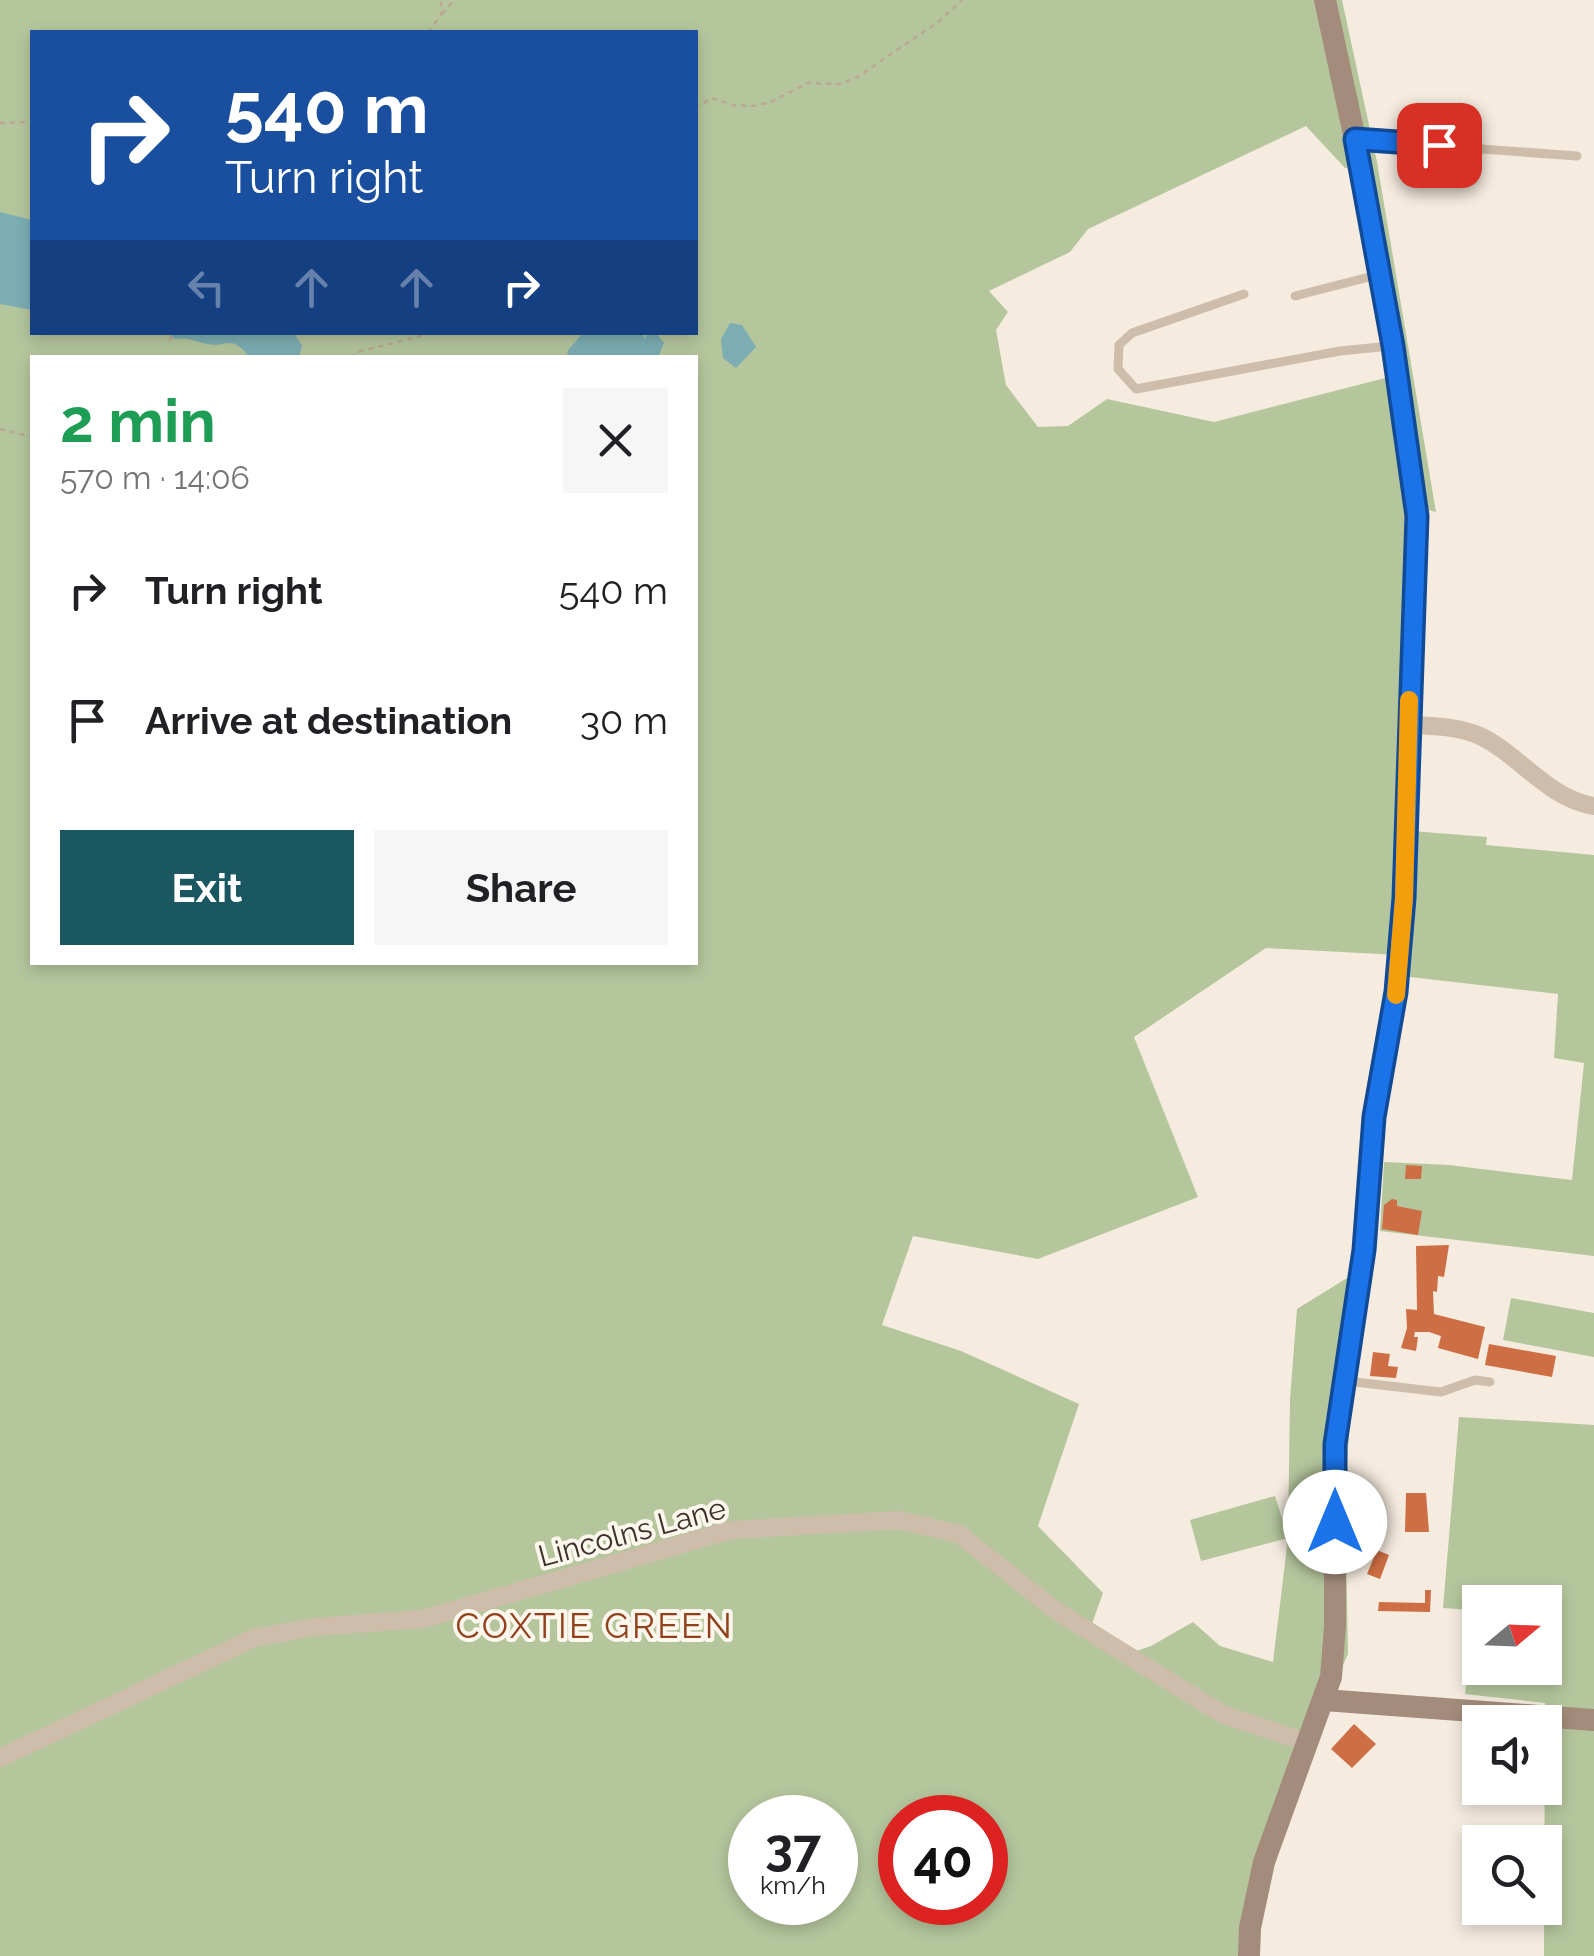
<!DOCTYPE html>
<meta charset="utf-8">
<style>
body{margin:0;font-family:Raleway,sans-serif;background:#f6f6f6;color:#202124;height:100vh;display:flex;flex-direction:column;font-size:38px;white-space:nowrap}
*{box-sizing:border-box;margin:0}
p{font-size:32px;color:#757577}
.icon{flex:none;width:55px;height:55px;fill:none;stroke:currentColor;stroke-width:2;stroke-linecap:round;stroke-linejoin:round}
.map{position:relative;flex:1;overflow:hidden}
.details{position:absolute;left:30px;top:355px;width:668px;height:610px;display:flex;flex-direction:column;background:#fff;border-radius:0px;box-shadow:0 5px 15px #0003}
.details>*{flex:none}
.top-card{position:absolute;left:30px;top:30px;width:668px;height:305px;border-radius:0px;box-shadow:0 5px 15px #0003;background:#1a4fa0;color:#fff;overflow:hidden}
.needle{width:65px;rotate:71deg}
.buttons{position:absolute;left:1462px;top:1585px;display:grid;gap:20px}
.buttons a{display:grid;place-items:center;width:100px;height:100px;border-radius:0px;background:#fff;box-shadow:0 5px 15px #0003;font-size:50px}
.speed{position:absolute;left:728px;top:1795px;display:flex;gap:20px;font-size:50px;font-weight:700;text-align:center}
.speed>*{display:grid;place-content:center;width:130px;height:130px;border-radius:50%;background:#fff;box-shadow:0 5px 15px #0003;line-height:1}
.speed small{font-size:25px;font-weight:400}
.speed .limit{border:15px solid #d22;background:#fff;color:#111}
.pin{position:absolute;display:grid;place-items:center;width:85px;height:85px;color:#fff;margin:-42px;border-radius:20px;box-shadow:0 5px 15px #0006}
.me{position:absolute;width:110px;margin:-55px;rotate:0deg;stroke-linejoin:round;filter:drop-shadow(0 0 8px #0008)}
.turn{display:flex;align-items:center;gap:35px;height:210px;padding:0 30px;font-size:45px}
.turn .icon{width:130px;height:130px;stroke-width:2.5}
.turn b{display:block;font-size:70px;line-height:85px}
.lanes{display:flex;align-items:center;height:95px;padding:0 30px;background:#0003;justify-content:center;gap:50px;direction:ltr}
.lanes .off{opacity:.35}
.round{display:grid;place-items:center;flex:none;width:105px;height:105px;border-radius:0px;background:#f6f6f6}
.headline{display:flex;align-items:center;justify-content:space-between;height:170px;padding:0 30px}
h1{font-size:60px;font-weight:700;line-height:75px;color:#1e9e55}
.button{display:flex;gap:20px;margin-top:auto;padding:20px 30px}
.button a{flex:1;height:115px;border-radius:0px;background:#1b5761;color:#fff;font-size:40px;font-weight:700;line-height:115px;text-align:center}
.button a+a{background:#f6f6f6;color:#202124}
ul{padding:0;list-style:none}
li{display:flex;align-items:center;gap:30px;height:130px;padding:0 30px}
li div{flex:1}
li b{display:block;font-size:38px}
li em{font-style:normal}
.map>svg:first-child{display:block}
.green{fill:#b5c69d;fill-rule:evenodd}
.water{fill:#7caeb4}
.building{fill:#ce6e44}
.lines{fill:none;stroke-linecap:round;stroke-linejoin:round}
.path{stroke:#baa794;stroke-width:2.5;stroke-dasharray:5 5;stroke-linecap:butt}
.lane{stroke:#cebdaa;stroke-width:9}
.street{stroke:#cebdaa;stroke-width:18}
.secondary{stroke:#a38c7b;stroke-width:22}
.route-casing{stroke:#114b97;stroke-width:25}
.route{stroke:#1a73e8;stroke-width:18}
.slow{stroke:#f59e0b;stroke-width:18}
.labels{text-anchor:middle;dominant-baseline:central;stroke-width:8;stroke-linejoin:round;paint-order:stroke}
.street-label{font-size:30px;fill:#3b302a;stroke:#fcf6ed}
.quarter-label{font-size:35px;letter-spacing:2.5px;fill:#91401c;stroke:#fcf6ed}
</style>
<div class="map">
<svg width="1594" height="1956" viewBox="0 0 1594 1956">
<rect width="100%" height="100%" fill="#f5ecdf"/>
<g class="green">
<path d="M0 0H1342L1377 162 1436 512 1417 507 1399 955 1266 948 1134 1037 1198 1197 1038 1259 913 1236 882 1325 961 1351 1079 1404 1038 1526 1103 1593 1088 1635 1118 1657 1151 1646 1193 1622 1220 1646 1273 1662 1288 1538 1201 1561 1190 1520 1275 1496 1288 1537 1290 1399 1297 1309 1373 1262 1351 1403 1345 1494 1348 1654 1309 1743 1249 1956H0ZM32 32H695V332H32ZM1306 126 1345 168 1359 166 1397 375 1214 422 1107 399 1068 426 1038 427 1006 385 996 330 1008 312 989 291 1070 252 1088 229ZM32 358H695V962H32ZM750 1818H835V1902H750ZM900 1818H985V1902H900Z"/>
<polygon points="1412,831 1487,837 1486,845 1594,855 1594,1256 1380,1231 1384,1162 1449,1165 1572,1180 1584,1063 1554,1058 1558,994 1401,976"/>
<polygon points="1511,1298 1594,1313 1594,1357 1503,1340"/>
<path d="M1459 1417 1594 1425V1956H1544L1545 1703 1465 1694 1472 1610 1443 1608ZM1480 1602H1545V1668H1480Z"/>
</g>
<g class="water">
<polygon points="0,212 32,220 32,310 0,304"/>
<polygon points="730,323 742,325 756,347 736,368 723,358 721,339"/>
<path d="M167 333H294L302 346 299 357H250C229 333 229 348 207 344 193 341 192 338 175 339Z"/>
<polygon points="583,333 643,333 644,339 649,333 656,333 664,343 658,357 567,357 568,350"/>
</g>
<g class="building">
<polygon points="1406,1165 1422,1166 1421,1179 1405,1179"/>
<polygon points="1392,1199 1397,1200 1397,1206 1422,1211 1418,1235 1382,1229 1384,1205"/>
<polygon points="1449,1245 1444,1277 1438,1276 1437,1292 1433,1291 1434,1314 1485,1327 1478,1359 1438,1348 1441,1336 1429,1332 1415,1332 1414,1337 1418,1337 1416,1351 1401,1348 1407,1328 1406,1309 1417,1310 1416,1246"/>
<polygon points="1489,1344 1556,1356 1552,1377 1485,1365"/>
<polygon points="1373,1352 1390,1354 1388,1366 1398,1367 1396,1378 1370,1376"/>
<polygon points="1406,1493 1426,1493 1429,1532 1405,1532"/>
<polygon points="1377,1550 1389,1555 1380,1579 1367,1574"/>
<polygon points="1425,1590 1431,1590 1430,1612 1378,1611 1379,1602 1425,1603"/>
<polygon points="1354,1724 1376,1744 1352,1768 1331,1749"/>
</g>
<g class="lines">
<g class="path">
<polyline points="442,14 454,0"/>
<polyline points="428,32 441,15 441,0"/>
<polyline points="695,108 712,98 733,105 752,106 771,102 808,83 838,84 856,78 938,22 962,0"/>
<polyline points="0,123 32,122"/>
<polyline points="170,340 173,332"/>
<polyline points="351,358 358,352 436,332"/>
<polyline points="0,429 32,437"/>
</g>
<g class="lane">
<polyline points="1358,140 1577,156"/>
<polyline points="1244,294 1132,333 1119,345 1118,369 1136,389 1340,351 1390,346"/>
<polyline points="1295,296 1377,275"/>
<polyline points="1346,1381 1441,1392 1475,1380 1490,1382"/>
</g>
<g class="street">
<path d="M1409 725C1432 726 1458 726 1480 736 1520 755 1548 799 1594 806"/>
<polyline points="0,1758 254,1638 314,1627 423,1619 731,1530 899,1520 959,1534 1055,1610 1224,1715 1309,1743"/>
</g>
<g class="secondary">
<polyline points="1324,1700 1594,1720"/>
<polyline points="1249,1956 1250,1928 1264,1862 1331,1677 1335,1626 1335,1444 1364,1250 1373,1117 1396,992 1403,899 1417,515 1393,346 1355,139 1325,0"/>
</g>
</g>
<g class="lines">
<defs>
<polyline id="route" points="1335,1522 1335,1444 1364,1250 1374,1117 1396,992 1404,898 1417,516 1393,346 1355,139 1439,145"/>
</defs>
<use href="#route" class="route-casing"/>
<use href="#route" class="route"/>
<polyline class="slow" points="1396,995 1404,898 1409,700"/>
</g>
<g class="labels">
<g class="street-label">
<text transform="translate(632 1532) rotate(-15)">Lincolns Lane</text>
</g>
<g class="quarter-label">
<text x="595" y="1625">COXTIE GREEN</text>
</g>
</g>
</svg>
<div class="buttons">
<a><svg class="needle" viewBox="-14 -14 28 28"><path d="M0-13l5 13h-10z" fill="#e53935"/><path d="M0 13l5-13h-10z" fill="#757577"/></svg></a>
<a><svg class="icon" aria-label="sound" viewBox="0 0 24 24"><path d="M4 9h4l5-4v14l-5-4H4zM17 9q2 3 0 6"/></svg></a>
<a><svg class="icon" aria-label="search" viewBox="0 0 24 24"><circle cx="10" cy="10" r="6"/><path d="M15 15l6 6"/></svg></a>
</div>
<div class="speed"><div>37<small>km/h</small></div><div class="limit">40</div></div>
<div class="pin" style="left:1439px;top:145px;background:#d93025"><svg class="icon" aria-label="arrive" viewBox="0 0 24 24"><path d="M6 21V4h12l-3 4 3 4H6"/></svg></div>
<svg class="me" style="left:1335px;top:1522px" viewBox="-20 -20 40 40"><circle r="19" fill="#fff"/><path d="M0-13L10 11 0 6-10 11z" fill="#1a73e8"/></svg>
<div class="top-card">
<div class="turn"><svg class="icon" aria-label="right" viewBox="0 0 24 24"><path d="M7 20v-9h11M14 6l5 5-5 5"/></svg><div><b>540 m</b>Turn right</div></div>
<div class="lanes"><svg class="icon off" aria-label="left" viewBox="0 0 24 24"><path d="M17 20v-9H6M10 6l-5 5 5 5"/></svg><svg class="icon off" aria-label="ahead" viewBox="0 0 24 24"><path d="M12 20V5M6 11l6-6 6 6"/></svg><svg class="icon off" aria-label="ahead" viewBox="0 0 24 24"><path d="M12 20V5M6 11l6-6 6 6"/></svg><svg class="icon" aria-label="right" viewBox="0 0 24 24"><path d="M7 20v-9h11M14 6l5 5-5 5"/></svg></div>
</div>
<section class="details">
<div class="headline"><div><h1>2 min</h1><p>570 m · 14:06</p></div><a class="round"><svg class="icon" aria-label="close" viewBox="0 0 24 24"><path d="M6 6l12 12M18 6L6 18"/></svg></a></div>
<ul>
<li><svg class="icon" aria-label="right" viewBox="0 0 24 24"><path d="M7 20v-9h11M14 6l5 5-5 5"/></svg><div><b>Turn right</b></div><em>540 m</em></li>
<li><svg class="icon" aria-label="arrive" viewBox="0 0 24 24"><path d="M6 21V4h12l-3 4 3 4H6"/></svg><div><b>Arrive at destination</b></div><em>30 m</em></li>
</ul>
<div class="button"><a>Exit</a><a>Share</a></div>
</section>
</div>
